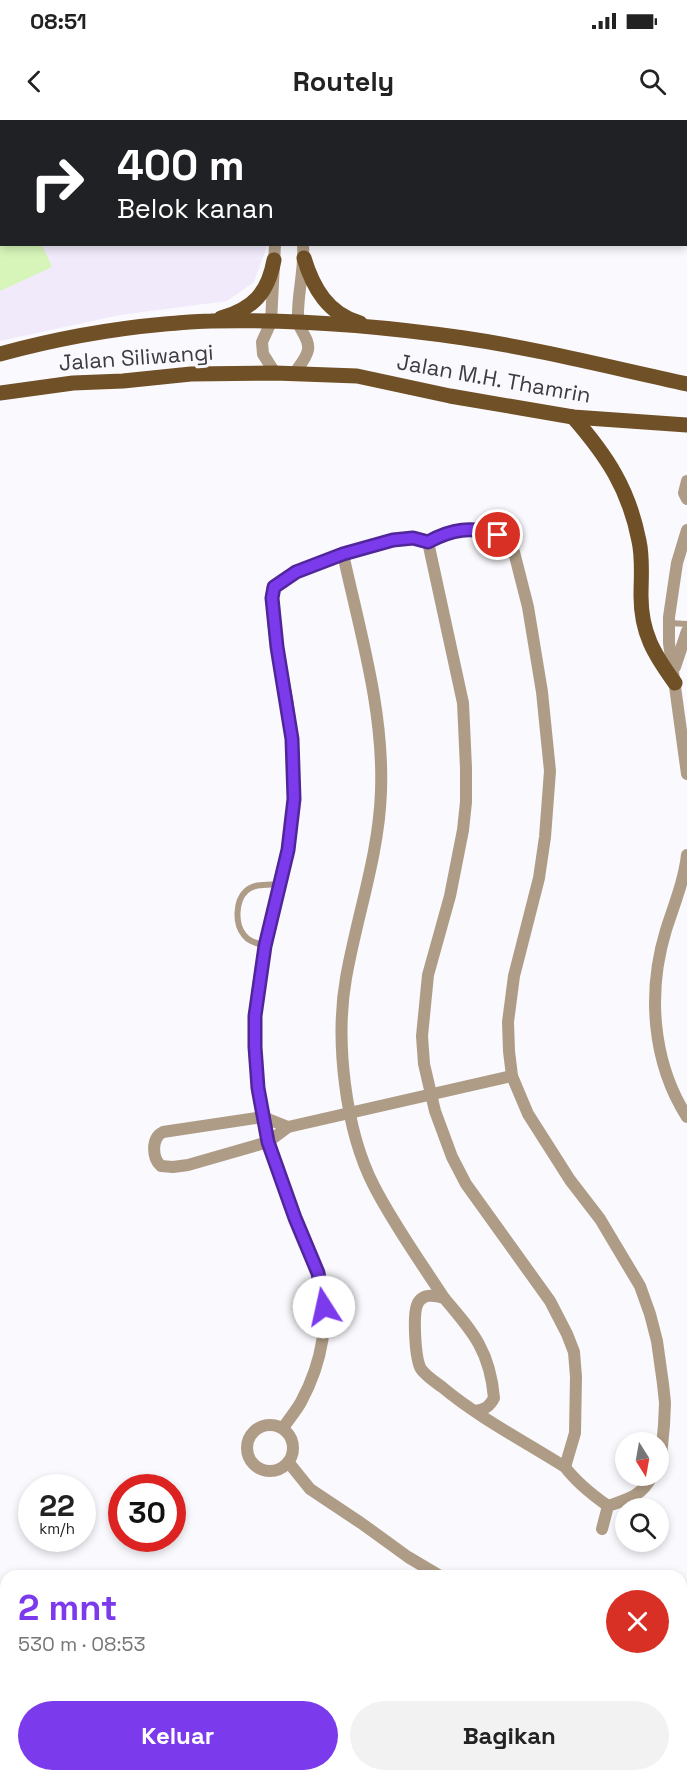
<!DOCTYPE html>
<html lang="id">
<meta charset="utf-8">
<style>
body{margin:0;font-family:"Space Grotesk",sans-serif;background:#f2f2f2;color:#222;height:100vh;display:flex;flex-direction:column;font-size:22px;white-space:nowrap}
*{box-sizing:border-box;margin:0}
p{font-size:20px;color:#767676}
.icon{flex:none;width:33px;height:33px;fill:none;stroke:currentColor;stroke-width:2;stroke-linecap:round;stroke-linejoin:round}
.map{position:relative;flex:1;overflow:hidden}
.sheet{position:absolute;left:0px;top:1450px;width:687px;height:212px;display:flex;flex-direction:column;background:#fff;border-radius:18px 18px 0 0;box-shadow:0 3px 9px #0003}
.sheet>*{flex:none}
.guide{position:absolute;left:0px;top:0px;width:687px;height:126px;box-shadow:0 3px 9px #0003;background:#202124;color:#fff;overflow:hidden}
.needle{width:39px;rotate:169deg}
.fabs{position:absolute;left:615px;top:1312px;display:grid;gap:12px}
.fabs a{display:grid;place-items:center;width:54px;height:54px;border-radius:50%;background:#fff;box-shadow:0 3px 9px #0003;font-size:30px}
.speed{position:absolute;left:18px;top:1354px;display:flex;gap:12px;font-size:30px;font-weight:700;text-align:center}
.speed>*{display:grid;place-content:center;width:78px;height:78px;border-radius:50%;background:#fff;box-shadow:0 3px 9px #0003;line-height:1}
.speed small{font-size:15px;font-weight:400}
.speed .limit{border:9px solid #d22;background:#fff;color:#111}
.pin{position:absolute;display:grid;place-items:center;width:51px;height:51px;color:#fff;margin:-26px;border:3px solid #fff;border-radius:50%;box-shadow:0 2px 6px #0007}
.me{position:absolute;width:66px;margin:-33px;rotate:350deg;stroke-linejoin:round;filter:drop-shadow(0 0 4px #0008)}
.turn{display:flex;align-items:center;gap:21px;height:126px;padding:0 18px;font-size:27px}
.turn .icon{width:78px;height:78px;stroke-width:2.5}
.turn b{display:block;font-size:42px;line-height:51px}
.round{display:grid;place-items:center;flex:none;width:63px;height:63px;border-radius:32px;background:#f2f2f2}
.overview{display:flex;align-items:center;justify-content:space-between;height:102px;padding:0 18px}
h1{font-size:36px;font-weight:700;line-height:45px;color:#7c3aed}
.cta{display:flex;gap:12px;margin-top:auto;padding:12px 18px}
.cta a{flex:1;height:69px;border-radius:36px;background:#7c3aed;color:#fff;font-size:24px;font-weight:700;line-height:69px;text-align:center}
.cta a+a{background:#f2f2f2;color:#222}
.status{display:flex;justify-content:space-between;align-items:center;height:42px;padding:0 30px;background:#fff;direction:ltr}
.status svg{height:16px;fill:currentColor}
header{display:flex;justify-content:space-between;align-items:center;height:78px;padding:0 18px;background:#fff;font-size:27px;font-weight:700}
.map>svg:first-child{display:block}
.built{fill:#f0eafb}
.green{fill:#d7f5b9}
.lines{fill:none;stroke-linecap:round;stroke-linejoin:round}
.service{stroke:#af9c86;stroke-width:6}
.minor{stroke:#af9c86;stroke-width:12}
.primary{stroke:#705026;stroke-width:15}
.route-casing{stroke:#51269a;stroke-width:15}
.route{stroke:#7c3aed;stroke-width:10}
.labels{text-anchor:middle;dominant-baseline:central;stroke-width:6;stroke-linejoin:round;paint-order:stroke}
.street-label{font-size:22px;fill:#3e3b43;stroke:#faf9fd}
</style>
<div class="status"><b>08:51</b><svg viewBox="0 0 49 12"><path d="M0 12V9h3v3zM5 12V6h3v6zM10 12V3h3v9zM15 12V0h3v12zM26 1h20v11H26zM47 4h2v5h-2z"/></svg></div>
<header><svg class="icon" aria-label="back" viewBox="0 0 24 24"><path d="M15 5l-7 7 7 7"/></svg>Routely<svg class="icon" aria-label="search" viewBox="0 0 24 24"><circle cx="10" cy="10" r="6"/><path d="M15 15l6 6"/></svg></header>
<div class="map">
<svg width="687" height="1661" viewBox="0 0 687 1661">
<rect width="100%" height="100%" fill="#faf9fd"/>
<polygon class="built" points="0,0 207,0 210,1 2,2 2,124 266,125 266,129 254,162 227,181 120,195 0,221"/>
<polygon class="green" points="0,33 2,36 2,124 42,125 52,147 0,171"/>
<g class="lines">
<g class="service">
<polyline points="470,2 474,0"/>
<polyline points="504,2 507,0"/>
<polyline points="669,503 687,504"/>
<path d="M265 826C257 823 249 822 244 815 235 805 235 781 246 771 254 763 269 765 279 764"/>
<polyline points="601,1656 602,1661"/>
</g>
<g class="minor">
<polyline points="234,0 246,2"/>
<polyline points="275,124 271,202 262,222 263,234 275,253"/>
<path d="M294 254C299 246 306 239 308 230 310 218 298 210 298 199 297 174 305 150 303 124"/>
<polyline points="687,361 684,373 687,379"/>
<polyline points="687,410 677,443 669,497 669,523 687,654"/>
<polyline points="428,422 463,583 466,648 466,682 463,710 450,776 428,855 422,916 424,944 435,991 452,1037 466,1064 550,1181 567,1214 574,1232 576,1257 575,1313 565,1347"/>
<path d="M343 434C360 512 384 591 381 671 379 735 357 795 346 858 335 920 345 1010 374 1066 394 1105 420 1141 444 1178"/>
<polyline points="675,547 687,511"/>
<path d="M687 735C684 761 674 785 666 810 647 872 652 942 687 997"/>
<path d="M263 997 288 1007 268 1022 188 1045 173 1047 161 1046C152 1038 151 1018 163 1012Z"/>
<polyline points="288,1007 512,956"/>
<path d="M475 1291C485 1290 490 1286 494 1278 490 1231 473 1212 444 1178 434 1175 422 1173 417 1185 413 1196 415 1239 421 1249 426 1256 435 1262 442 1267 479 1298 524 1321 565 1347 577 1363 591 1374 608 1386"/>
<circle cx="270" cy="1328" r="23"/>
<path d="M283 1308C289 1299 296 1291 301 1282 322 1243 331 1198 319 1155 315 1143 310 1132 305 1121 297 1103 290 1085 283 1066 267 1022 258 977 255 929 252 875 266 820 278 768 285 738 293 710 294 679 295 646 292 612 287 579 281 548 268 498 274 467L296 452 343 434 393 420 413 418 428 422 443 414 461 410H482L504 418 514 432 528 487 542 572 550 651 545 717 539 758 514 856 508 902 509 931 512 956 528 994 570 1060 600 1099 640 1166 650 1194 657 1221 663 1264 665 1283 664 1305 661 1337 658 1342"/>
<polyline points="289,1343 310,1369 361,1403 408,1437 440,1456"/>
<path d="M602 1409 608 1386C628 1379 642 1376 652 1356"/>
<polyline points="681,1524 687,1524"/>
</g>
<g class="primary">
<path d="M304 138C313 168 328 194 360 203"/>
<path d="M221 198C253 189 268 173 274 140"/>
<path d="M0 234C55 219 109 209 165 204 180 203 196 201 211 201 295 199 381 206 464 218 539 229 613 248 687 264"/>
<polyline points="0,273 73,263 123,261 191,254 275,253 357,256 450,276 573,297 687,305"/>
<path d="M573 297C607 336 629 369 639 421 643 439 641 457 641 476 641 513 654 534 675 563"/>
</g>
</g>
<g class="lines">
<defs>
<path id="route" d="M324 1187 318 1153 295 1098 268 1022 258 968 255 927V896L265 826 288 730 294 679 292 619 277 527 272 478 274 467 296 452 343 434 393 420 413 418 428 422C452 409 471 406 498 415"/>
</defs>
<use href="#route" class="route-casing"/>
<use href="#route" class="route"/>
</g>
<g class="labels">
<g class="street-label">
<text transform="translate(136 237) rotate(-4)">Jalan Siliwangi</text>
<text transform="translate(494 258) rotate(10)">Jalan M.H. Thamrin</text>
</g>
</g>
</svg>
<div class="fabs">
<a><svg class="needle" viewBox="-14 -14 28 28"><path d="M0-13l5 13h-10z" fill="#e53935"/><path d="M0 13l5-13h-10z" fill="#767676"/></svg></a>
<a><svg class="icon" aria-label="search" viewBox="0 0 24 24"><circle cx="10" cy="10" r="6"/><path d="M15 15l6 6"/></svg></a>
</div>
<div class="speed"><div>22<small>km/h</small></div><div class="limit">30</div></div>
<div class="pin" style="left:498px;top:415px;background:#d93025"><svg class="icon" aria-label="arrive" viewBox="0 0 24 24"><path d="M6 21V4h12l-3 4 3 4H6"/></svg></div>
<svg class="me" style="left:324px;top:1187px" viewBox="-20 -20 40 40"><circle r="19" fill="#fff"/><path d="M0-13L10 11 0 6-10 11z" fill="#7c3aed"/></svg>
<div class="guide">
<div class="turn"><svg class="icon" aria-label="right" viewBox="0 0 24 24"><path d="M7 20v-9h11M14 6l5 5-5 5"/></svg><div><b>400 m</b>Belok kanan</div></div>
</div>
<section class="sheet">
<div class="overview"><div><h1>2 mnt</h1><p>530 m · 08:53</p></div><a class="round" style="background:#d93025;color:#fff"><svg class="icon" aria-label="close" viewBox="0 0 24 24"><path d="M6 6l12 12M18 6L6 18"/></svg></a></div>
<div class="cta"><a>Keluar</a><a>Bagikan</a></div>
</section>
</div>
